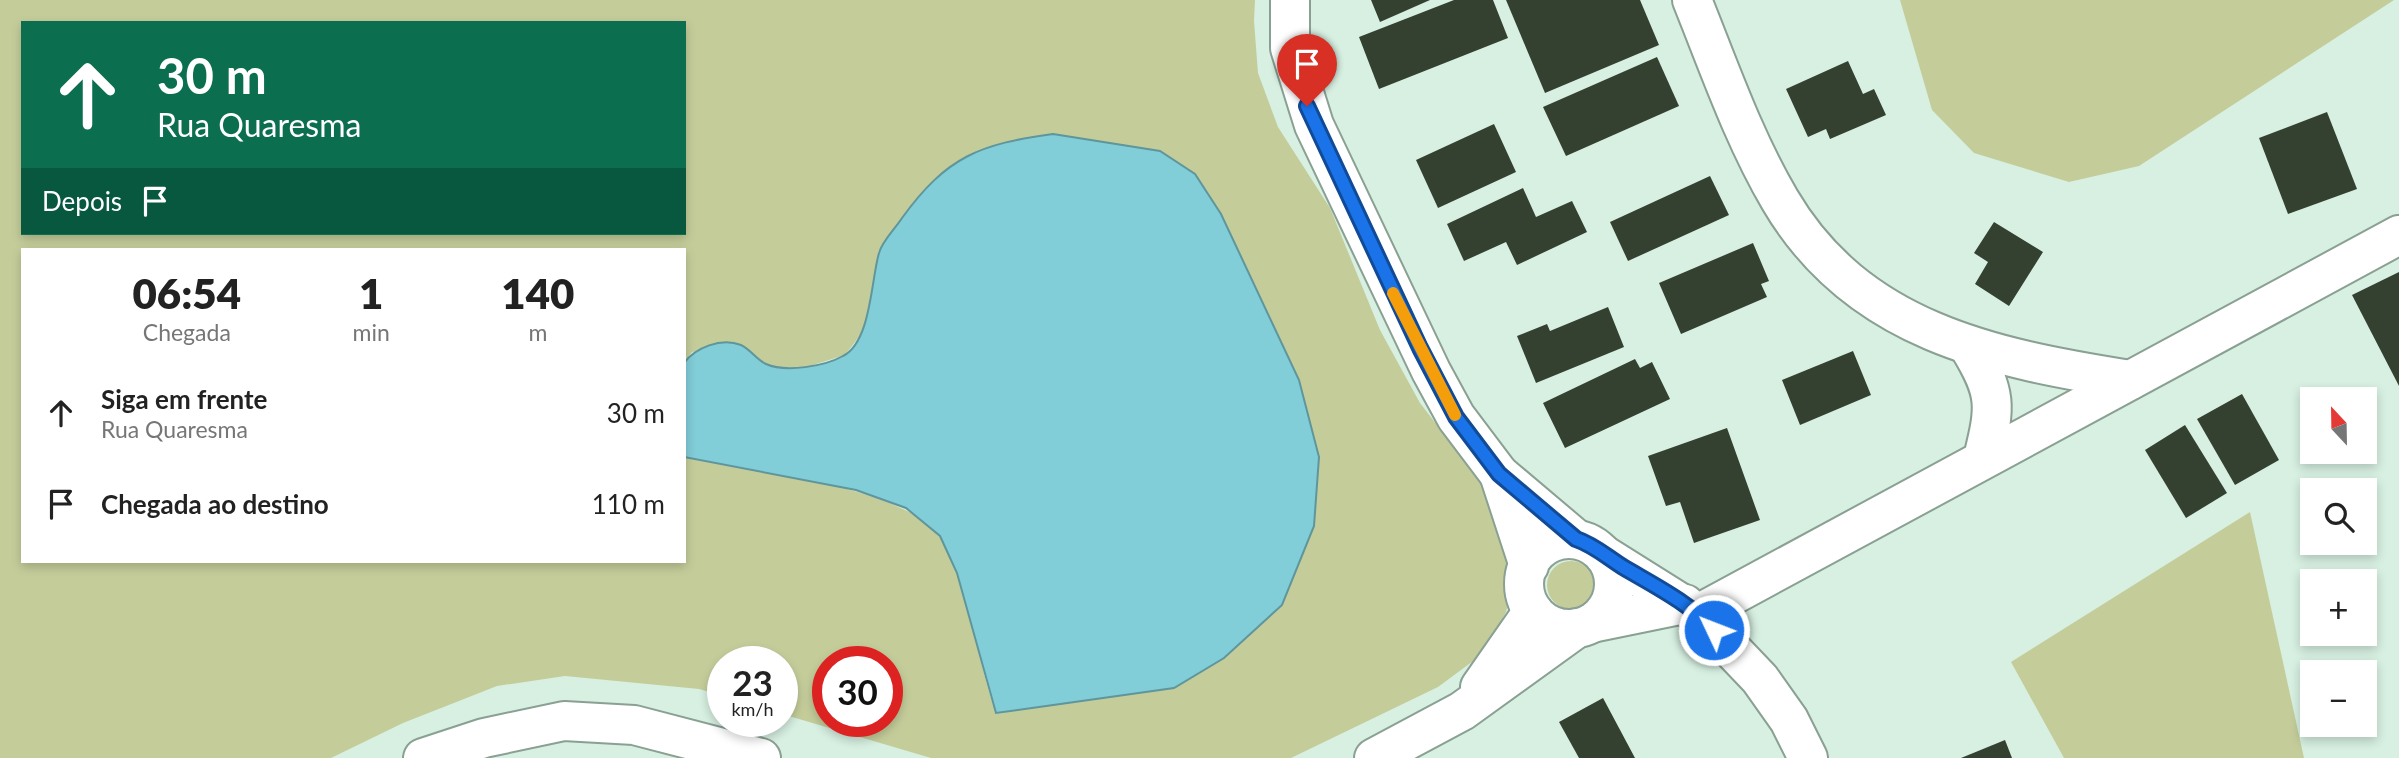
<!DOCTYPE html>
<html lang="pt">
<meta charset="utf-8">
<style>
body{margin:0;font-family:Lato,sans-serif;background:#f6f6f6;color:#222;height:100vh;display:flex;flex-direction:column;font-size:26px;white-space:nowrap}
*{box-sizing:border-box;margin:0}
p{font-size:23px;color:#767676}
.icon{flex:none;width:38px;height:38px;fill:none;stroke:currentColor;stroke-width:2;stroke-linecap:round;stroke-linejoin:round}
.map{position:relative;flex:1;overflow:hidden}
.side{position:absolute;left:21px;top:248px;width:665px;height:315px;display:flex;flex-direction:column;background:#fff;border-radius:0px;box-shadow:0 4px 10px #0003}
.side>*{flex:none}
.top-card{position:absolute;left:21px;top:21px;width:665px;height:214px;border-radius:0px;box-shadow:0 4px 10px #0003;background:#0b6e4f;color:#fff;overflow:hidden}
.needle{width:46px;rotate:338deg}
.tools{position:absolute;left:2300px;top:387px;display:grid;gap:14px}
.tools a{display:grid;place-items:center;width:77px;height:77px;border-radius:0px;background:#fff;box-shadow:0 4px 10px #0003;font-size:35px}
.speed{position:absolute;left:707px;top:646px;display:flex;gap:14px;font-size:35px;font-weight:700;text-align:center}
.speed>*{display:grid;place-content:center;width:91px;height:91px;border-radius:50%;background:#fff;box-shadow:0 4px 10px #0003;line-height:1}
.speed small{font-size:18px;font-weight:400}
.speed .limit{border:10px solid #d22;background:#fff;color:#111}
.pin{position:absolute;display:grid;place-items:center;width:60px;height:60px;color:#fff;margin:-72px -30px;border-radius:50% 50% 50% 0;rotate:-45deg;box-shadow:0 0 7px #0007}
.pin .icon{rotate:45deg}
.me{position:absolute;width:77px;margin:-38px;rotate:313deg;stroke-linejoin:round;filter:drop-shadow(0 0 5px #0008)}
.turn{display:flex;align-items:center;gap:24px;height:147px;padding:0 21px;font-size:32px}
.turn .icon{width:91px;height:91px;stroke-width:2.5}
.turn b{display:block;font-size:49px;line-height:60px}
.then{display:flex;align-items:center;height:66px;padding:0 21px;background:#0003;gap:14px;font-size:26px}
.eta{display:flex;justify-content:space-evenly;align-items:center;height:119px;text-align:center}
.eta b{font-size:42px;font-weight:800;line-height:49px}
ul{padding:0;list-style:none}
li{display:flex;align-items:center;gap:21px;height:91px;padding:0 21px}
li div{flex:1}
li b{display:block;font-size:26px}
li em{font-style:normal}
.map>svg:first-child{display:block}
.green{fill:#c4cd9a;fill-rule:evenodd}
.water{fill:#81cdd8;stroke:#5e969c;stroke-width:2}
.building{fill:#344131}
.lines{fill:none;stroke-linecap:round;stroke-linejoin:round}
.minor-casing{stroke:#89a093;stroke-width:42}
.minor{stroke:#fff;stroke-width:38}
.route-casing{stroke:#114b97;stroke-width:18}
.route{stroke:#1a73e8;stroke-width:12}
.slow{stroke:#f59e0b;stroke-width:12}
</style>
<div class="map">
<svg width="2399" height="758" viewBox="0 0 2399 758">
<rect width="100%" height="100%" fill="#d7f0e2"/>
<g class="green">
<path d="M0 0H1255L1254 21 1258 73 1278 127 1330 208 1380 330 1420 403 1484 486 1515 577 1506 612 1484 653 1438 687 1291 758H931L782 714V662H723V696L699 689 565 676 497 686 403 723 331 758H0ZM23 23H684V233H23ZM1221 213 1299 379 1319 457 996 713C976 657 971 593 942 540 914 489 753 470 697 459L684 457V562H23V250H684V363L692 352 741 345 766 365 797 370 845 355 865 329 879 250ZM828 662H887V721H828Z"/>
<polygon points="1900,0 2394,0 2139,166 2069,182 1974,153 1932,110"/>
<polygon points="2250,512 2304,758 2064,758 2011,662"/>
<circle cx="1571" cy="585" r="24"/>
</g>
<path class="water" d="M1053 134 1160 151 1195 174 1221 214 1299 380 1319 457 1314 526 1282 605 1224 658 1174 688 996 713 957 573 940 536 906 508 856 490 684 457V363C695 348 721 337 741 345 750 349 757 360 766 364 786 373 825 366 843 356 871 342 871 280 879 253 882 241 895 229 902 218 947 156 980 144 1053 134Z"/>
<g class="building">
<polygon points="1371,0 1430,0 1380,22"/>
<polygon points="1454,0 1493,0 1508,38 1379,89 1359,37"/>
<polygon points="1506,0 1640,0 1659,45 1545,93"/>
<polygon points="1657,57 1679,106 1566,156 1543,107"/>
<polygon points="1848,61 1863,94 1874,89 1886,115 1830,139 1826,129 1808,137 1786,89"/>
<polygon points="2327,112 2357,189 2288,214 2259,138"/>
<polygon points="1494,124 1516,172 1438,208 1416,160"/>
<polygon points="1710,176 1729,215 1628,261 1610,222"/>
<polygon points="1523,188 1536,217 1572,201 1587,232 1517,265 1506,242 1464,261 1447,224"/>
<polygon points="1994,222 2043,252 2009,306 1975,284 1988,262 1974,253"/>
<polygon points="1753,243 1769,281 1761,284 1767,297 1681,334 1659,283"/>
<polygon points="2399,272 2399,386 2352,295"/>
<polygon points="1608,307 1624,347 1536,383 1517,336 1547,324 1550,331"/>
<polygon points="1853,351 1871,395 1800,425 1782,380"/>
<polygon points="1635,359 1640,368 1652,362 1670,399 1565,448 1543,403"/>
<polygon points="2242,394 2279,460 2235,485 2197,419"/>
<polygon points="2185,425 2227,493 2186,518 2145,450"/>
<polygon points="1727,428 1760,520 1694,543 1680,502 1666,506 1648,456"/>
<polygon points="1603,698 1635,758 1579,758 1559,722"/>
<polygon points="2005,740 2012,758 1961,758"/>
</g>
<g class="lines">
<defs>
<g id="minor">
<polyline points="1290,0 1290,48 1314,125 1431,371 1456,417 1499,474 1576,539"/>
<path d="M1692 0C1719 67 1743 137 1780 200 1857 331 1992 358 2130 380"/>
<path d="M1969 347C1997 393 1996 406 1983 458"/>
<polyline points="1499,474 1529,566"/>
<circle cx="1569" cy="584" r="45"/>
<polyline points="1604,555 1698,614 1760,679 1789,720 1808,758"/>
<polyline points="1698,614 2399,235"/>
<polyline points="1592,623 1685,604"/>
<polyline points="1480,687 1533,611"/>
<polyline points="423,758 484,738 564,721 634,725 761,758"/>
<polyline points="1374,758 1462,711 1577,628"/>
</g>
</defs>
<use href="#minor" class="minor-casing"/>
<use href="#minor" class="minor"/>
</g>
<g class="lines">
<defs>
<path id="route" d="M1307 106 1420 348 1456 417 1499 474 1576 539C1594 545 1607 557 1623 567 1655 586 1688 602 1714 630"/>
</defs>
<use href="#route" class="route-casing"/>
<use href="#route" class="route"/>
<polyline class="slow" points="1393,293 1455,415"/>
</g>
</svg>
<div class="tools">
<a><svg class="needle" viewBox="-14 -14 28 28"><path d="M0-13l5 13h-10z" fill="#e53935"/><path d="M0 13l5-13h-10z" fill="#767676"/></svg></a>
<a><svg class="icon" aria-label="search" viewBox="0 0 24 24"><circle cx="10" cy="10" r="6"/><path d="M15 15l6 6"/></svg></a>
<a>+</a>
<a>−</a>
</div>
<div class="speed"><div>23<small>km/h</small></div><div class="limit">30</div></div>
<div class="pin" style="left:1307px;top:106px;background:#d93025"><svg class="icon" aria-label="arrive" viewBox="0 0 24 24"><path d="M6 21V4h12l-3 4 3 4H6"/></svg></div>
<svg class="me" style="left:1714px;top:630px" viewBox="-20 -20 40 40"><circle r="17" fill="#1a73e8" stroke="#fff" stroke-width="3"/><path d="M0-11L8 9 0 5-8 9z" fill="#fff"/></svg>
<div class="top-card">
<div class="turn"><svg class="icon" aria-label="ahead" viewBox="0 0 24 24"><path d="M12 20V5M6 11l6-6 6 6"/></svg><div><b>30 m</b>Rua Quaresma</div></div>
<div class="then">Depois<svg class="icon" aria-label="arrive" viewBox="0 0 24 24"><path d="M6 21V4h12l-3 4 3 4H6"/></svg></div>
</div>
<section class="side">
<div class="eta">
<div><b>06:54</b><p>Chegada</p></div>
<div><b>1</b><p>min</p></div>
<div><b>140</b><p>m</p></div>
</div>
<ul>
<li><svg class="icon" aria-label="ahead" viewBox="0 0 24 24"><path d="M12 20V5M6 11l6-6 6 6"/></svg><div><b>Siga em frente</b><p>Rua Quaresma</p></div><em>30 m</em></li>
<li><svg class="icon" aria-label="arrive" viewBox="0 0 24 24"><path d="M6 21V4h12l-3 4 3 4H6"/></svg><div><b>Chegada ao destino</b></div><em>110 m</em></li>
</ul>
</section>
</div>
